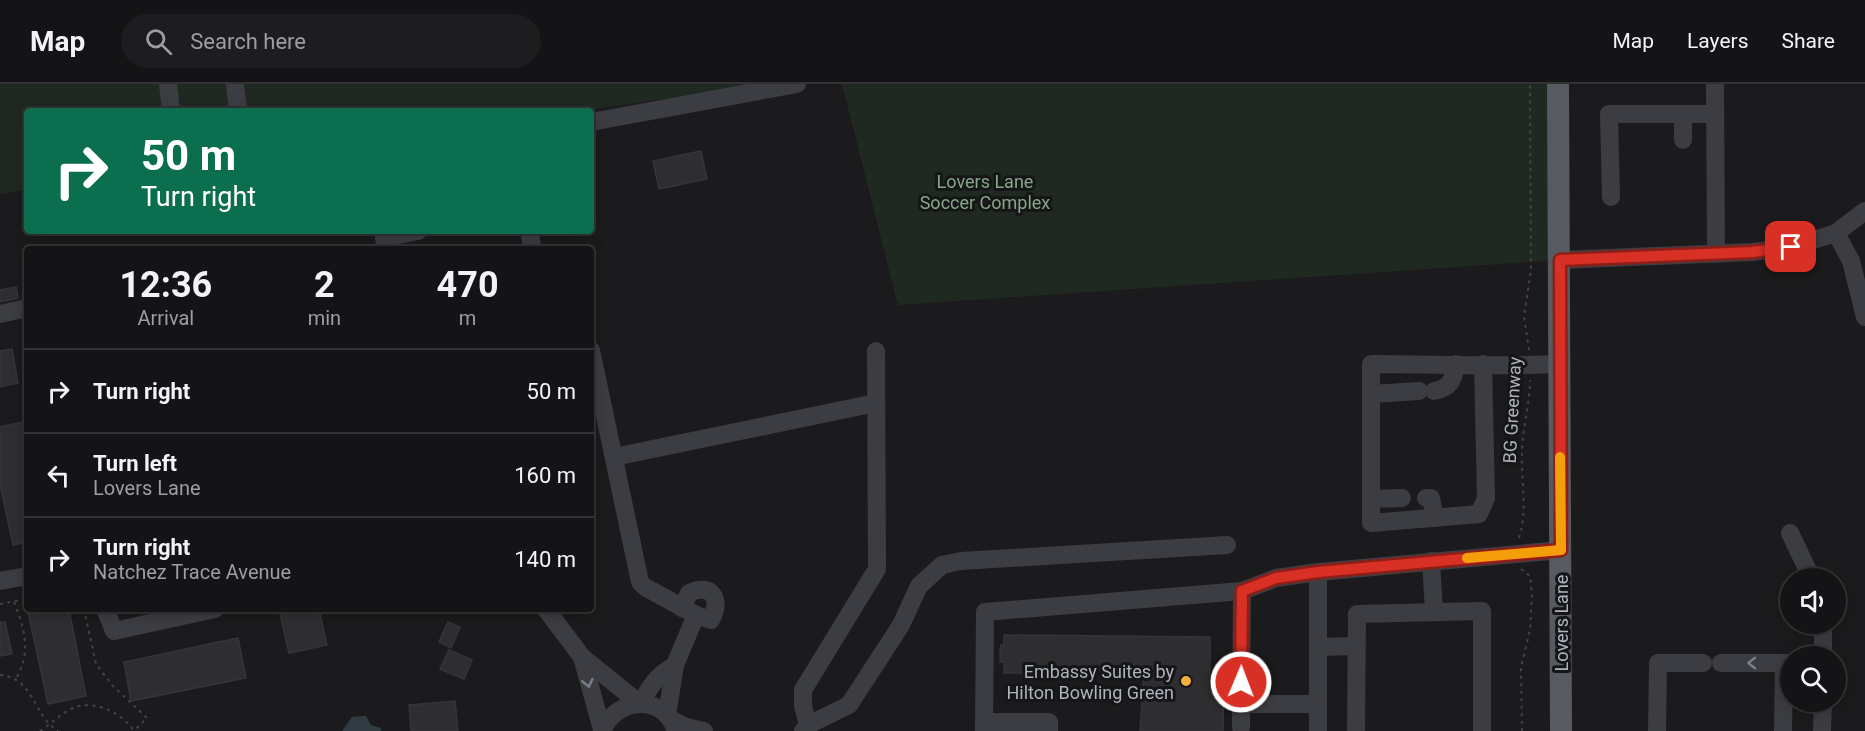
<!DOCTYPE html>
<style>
body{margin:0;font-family:Roboto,sans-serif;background:#1d1d1f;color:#f1f3f6;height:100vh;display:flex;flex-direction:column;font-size:22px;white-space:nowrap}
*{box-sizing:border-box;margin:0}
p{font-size:20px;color:#9d9ea1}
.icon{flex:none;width:33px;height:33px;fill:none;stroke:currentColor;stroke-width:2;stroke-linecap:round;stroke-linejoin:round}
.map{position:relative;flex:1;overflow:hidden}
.details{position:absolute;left:24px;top:162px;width:570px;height:366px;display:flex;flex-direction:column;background:#141416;border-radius:6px;box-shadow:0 3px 15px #0003,0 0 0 2px #333335}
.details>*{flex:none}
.hud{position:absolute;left:24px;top:24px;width:570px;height:126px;border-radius:6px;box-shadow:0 3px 15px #0003,0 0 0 2px #333335;background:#0b6e4f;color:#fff;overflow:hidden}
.buttons{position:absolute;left:1780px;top:484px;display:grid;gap:12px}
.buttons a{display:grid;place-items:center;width:66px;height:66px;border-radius:50%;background:#141416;box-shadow:0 3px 15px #0003,0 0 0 2px #333335;font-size:30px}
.pin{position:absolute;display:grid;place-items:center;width:51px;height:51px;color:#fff;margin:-26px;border-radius:12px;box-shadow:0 3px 9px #0006}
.me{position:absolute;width:66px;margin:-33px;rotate:1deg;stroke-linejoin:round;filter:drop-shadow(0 0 4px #0008)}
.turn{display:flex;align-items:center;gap:21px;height:126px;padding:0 18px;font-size:27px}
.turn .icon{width:78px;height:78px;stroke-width:2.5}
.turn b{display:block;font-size:42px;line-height:51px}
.eta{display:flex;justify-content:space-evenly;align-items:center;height:102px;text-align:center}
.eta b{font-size:36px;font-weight:700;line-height:42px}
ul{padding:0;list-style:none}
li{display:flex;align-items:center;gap:18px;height:84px;padding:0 18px;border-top:2px solid #333335}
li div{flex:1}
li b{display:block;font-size:22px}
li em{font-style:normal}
header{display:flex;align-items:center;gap:36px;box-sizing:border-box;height:84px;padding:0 30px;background:#141416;border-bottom:2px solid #333335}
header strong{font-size:28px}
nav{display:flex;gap:33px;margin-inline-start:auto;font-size:21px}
.search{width:420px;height:54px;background:#1d1d1f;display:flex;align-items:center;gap:15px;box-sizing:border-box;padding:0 21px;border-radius:33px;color:#9d9ea1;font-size:22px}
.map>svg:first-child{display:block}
.green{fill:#202921}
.water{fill:#303b42}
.building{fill:#2e2e31;stroke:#353539;stroke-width:1.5}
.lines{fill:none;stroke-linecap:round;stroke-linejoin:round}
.path{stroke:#424449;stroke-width:2;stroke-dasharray:3 4.5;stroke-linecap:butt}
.minor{stroke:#3c3d42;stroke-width:18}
.major{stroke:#585a61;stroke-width:22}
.oneway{stroke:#7a7e86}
.route-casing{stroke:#8d1f18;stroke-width:15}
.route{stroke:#d93025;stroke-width:10}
.slow{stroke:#f59e0b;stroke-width:10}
.poi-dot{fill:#f4af3c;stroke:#161618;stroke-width:2}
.labels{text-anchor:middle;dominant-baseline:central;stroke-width:6;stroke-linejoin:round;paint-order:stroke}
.park-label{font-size:18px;fill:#85a785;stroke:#161618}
.street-label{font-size:18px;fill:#adb3bd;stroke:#161618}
.poi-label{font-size:18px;fill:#adb3bd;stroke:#161618;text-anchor:end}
</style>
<header>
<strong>Map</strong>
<div class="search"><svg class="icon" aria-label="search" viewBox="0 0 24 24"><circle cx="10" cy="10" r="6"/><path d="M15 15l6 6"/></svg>Search here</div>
<nav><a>Map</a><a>Layers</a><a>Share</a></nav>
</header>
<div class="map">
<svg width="1865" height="647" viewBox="0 0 1865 647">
<rect width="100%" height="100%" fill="#1b1b1d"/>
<g class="green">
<polygon points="0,0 769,0 580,27 27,27 27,106 0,110"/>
<polygon points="842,0 1558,0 1560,176 898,221"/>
</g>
<polygon class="water" points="366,632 371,641 381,644 381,647 342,647 352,633"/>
<g class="building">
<polygon points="701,67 707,95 659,105 653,77"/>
<polygon points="16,203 18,214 0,218 0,206"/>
<polygon points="12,265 18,299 0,303 0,267"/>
<polygon points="27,337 27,458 13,461 0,400 0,343"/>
<polygon points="42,525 69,525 86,612 48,620 28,528"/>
<polygon points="279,525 319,525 327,561 289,569"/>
<polygon points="0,538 5,538 12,570 0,572"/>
<polygon points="448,538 460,543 451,564 439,558"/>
<polygon points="1004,551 1210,553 1210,593 1224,593 1223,647 1140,647 1144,591 1111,591 1111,586 1053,588 1053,586 1028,585 1028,589 1004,589 1004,578 1000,578 1000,567 1001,561 1004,561"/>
<polygon points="238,554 246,594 131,617 124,578"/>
<polygon points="449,566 472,576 464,595 440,585"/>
<polygon points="455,617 458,647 411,647 409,621"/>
</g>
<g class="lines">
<g class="path">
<polyline points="1529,266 1524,232 1531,186 1530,0"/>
<path d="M1519 454C1528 426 1521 399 1522 370 1522 345 1530 321 1530 296"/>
<polyline points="1521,485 1530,492 1532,511 1530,546 1521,583 1522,647"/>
<path d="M14 518C24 543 32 569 16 594"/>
<polyline points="0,520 27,515"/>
<polyline points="84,525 96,580 112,601 147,634 135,646"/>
<path d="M0 591C35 594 32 631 58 647"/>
<path d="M40 647C51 640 59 631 71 625 93 614 122 629 134 647"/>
</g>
<g class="minor">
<polyline points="168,0 171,27"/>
<polyline points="235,0 238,27"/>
<polyline points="1715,0 1716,170"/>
<polyline points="1683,30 1683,56"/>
<polyline points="591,38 797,0"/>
<polyline points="1611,113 1609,30 1715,30"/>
<polyline points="529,147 533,165"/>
<polyline points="1836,149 1851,177 1865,233"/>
<polyline points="386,165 384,154 418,147"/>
<polyline points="1560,176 1752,168 1791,163 1836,149 1865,127"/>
<polyline points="0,230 27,224"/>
<polyline points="591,266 640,498 645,503 696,531 675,581"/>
<path d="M1483 280 1486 414 1479 430 1371 439V280C1434 280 1497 283 1559 280"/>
<path d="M1434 307C1451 304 1453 296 1456 280"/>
<polyline points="1371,310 1419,307"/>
<polyline points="614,373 876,319"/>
<polyline points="1426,414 1431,414 1435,434"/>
<polyline points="1371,415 1402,414"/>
<polyline points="1790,449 1812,495"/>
<polyline points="1431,477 1434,527"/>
<polyline points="1318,488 1318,647"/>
<polyline points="0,497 27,492"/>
<polyline points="1242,507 1241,620 1318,620"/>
<path d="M682 524 689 509C712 498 722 516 711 536L696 531"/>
<polyline points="105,525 114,547 215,525"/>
<polyline points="546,525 582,573"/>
<polyline points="1823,540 1823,573"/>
<polyline points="1318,563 1356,562"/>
<polyline points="1721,579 1791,579"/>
<path d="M642 620C648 602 659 590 675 581L667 631"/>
<polyline points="670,635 686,643 704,647"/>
<polyline points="984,638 1049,638 1049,647"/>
<polyline points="808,641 849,621 901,541 919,502 942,481 961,477 1227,461"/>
<polyline points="1241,643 1241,620"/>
<polyline points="602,646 582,573 639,619"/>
<path d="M602 647C616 613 664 609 676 647"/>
<polyline points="803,647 808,641 803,622 803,606 877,485 876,267"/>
<polyline points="984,647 985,528 1242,507 1276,494 1318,488 1561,466"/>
<polyline points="1356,647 1357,530 1482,527 1482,647"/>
<polyline points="1657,647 1658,579 1703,579"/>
<polyline points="1783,647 1784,579"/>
<polyline points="1822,647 1823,618"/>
</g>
<polyline class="major" points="1558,0 1561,647"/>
</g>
<defs><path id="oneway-chevron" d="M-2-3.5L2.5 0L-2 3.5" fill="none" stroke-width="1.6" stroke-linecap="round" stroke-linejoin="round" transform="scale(1.5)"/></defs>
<g class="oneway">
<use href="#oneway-chevron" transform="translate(1752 579) rotate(-180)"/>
<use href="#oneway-chevron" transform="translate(588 599) rotate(77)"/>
</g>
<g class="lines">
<defs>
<polyline id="route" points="1241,598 1242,507 1276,494 1318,488 1561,466 1560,176 1752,168 1791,163"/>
</defs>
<use href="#route" class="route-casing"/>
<use href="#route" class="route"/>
<polyline class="slow" points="1467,474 1561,466 1560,373"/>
</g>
<circle class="poi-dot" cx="1186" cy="597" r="6"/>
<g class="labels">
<g class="park-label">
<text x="985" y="97">Lovers Lane<tspan x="985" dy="21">Soccer Complex</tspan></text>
</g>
<g class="street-label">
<text transform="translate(1512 326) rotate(-87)">BG Greenway</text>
<text transform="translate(1561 539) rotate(-90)">Lovers Lane</text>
</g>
<g class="poi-label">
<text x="1174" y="587">Embassy Suites by<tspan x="1174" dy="21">Hilton Bowling Green</tspan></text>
</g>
</g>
</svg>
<div class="buttons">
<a><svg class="icon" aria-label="sound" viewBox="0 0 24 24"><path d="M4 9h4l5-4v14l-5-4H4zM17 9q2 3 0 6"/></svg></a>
<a><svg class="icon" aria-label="search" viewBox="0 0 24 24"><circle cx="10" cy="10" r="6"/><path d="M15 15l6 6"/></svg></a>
</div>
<div class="pin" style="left:1791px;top:163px;background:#d93025"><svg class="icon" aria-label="arrive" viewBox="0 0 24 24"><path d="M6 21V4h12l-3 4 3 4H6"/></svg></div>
<svg class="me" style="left:1241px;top:598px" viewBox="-20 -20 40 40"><circle r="17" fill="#d93025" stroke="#fff" stroke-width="3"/><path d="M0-11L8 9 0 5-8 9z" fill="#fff"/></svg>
<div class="hud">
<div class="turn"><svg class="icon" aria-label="right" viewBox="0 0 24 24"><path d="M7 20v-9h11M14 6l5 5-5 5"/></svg><div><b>50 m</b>Turn right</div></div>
</div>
<section class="details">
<div class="eta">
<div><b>12:36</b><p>Arrival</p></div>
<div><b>2</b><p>min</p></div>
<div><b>470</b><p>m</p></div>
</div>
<ul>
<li><svg class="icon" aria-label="right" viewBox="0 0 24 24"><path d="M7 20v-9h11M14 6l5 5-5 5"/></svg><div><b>Turn right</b></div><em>50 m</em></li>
<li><svg class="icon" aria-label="left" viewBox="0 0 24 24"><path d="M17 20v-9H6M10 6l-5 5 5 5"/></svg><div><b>Turn left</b><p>Lovers Lane</p></div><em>160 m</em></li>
<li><svg class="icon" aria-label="right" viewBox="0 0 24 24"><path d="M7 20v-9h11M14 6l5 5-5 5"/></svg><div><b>Turn right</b><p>Natchez Trace Avenue</p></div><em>140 m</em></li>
</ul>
</section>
</div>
